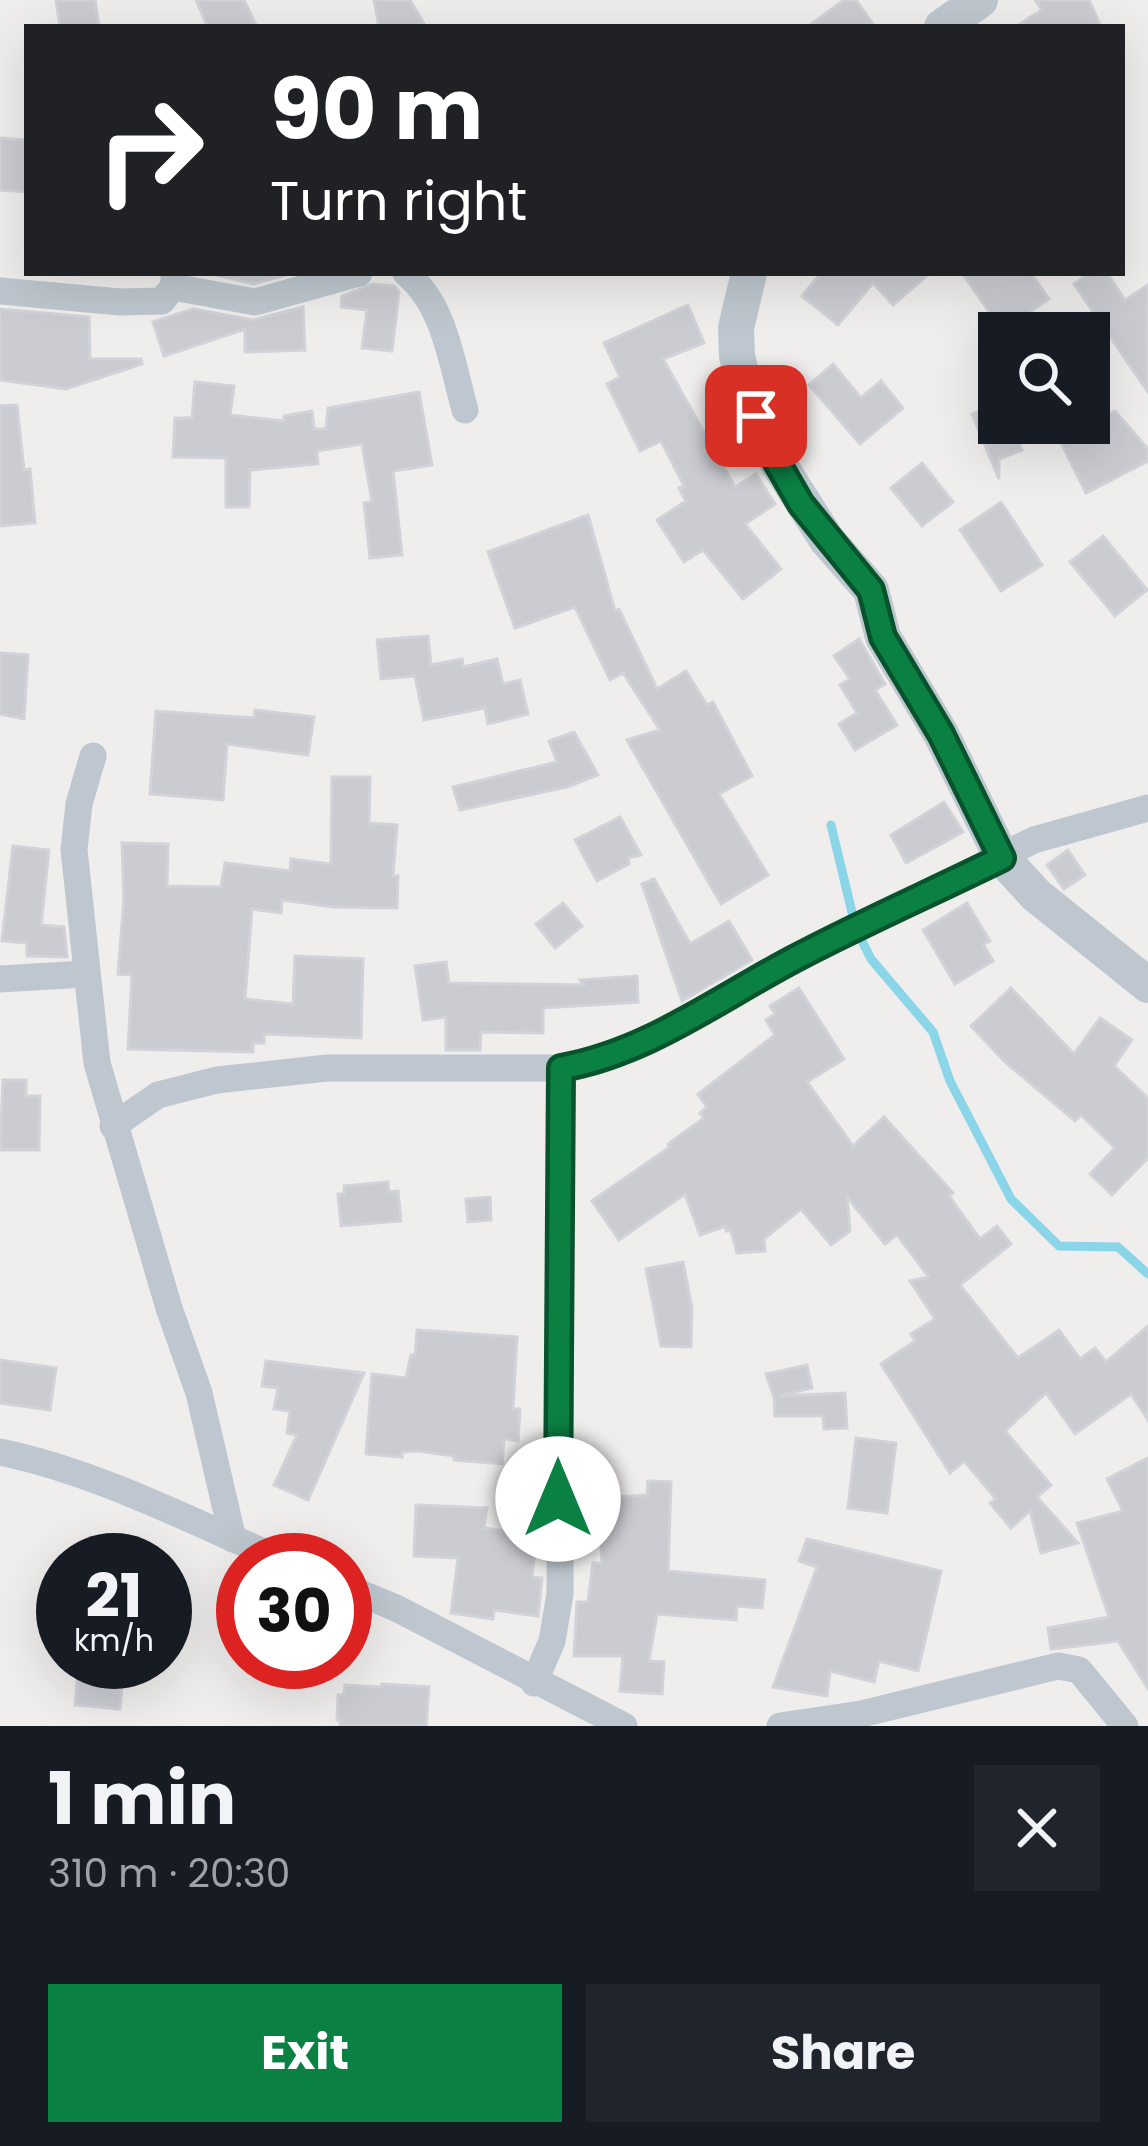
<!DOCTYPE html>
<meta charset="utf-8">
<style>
body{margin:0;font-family:Poppins,sans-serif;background:#20242c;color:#f1f3f6;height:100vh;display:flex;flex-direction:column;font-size:45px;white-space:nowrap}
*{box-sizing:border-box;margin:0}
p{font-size:39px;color:#9ea1a6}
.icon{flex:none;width:66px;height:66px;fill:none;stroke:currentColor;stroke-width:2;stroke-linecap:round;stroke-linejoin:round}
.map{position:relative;height:1726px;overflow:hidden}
.panel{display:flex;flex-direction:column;background:#171b24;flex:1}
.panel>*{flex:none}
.banner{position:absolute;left:24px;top:24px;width:1101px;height:252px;border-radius:0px;box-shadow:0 12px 48px #0002;background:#202124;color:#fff;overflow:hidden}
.buttons{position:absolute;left:978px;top:312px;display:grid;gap:24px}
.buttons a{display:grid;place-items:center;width:132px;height:132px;border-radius:0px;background:#171b24;box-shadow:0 12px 48px #0002;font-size:60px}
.speed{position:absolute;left:36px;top:1533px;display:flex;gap:24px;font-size:60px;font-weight:700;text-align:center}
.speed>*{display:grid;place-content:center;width:156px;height:156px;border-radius:50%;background:#171b24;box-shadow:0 12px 48px #0002;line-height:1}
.speed small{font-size:30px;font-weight:400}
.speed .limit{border:18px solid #d22;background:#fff;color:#111}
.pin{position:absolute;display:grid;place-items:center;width:102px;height:102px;color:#fff;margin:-51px;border-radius:24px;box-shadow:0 6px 18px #0006}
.me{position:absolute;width:132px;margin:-66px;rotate:0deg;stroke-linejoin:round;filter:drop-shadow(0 0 9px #0008)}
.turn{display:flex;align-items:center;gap:42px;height:252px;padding:0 48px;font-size:54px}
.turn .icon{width:156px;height:156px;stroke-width:2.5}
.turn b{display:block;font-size:84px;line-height:102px}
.round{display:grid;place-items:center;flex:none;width:126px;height:126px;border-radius:0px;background:#20242c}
.summary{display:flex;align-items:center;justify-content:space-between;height:204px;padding:0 48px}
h1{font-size:72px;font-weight:700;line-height:90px}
.primary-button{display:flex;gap:24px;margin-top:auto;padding:24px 48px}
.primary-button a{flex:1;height:138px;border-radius:0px;background:#0b8043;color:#fff;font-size:48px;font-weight:700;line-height:138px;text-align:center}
.primary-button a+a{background:#20242c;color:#f1f3f6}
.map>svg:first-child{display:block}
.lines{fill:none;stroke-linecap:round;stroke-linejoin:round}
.stream{stroke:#8ad5e8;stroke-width:9}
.building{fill:#caccd2;stroke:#d1d3d8;stroke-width:3}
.minor{stroke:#bec7cf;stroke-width:27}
.tertiary{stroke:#bec7cf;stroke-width:36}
.route-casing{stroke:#07532c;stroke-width:30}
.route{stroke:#0b8043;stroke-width:21}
</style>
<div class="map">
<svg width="1148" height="1726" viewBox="0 0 1148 1726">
<rect width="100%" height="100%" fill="#f0eded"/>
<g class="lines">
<polyline class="stream" points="831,825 856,929 871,959 933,1032 950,1081 1011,1199 1059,1246 1118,1247 1148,1274"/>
</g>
<g class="building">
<polygon points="56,0 95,0 99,27 60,27"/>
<polygon points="196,0 244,0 257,27 208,27"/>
<polygon points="374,0 410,0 426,27 379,27"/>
<polygon points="844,0 856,0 875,27 807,27"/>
<polygon points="1035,0 1089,0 1101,27 1015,27 1042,10"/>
<polygon points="0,138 27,140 27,192 0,190"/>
<polygon points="208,273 292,273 254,284"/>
<polygon points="821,273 930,273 893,305 873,283 838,325 802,296"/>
<polygon points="962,273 1031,273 1049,299 1031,311 1050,333 1004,333"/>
<polygon points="1090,273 1107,273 1125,300 1148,285 1148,392 1074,284"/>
<polygon points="373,284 394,286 399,292 392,351 362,348 367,310 341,307 342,296"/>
<polygon points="688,305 704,343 663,359 735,487 756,474 775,504 745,524 781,569 743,599 703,550 684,562 657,520 686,501 679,488 684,486 661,441 640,451 607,384 620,377 604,343"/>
<polygon points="303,307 305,350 245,352 245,329 164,356 153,322 193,309 253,320"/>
<polygon points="0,309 89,317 90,359 141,359 142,364 66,389 0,380"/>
<polygon points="833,364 861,398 881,381 903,408 860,444 809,385"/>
<polygon points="195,382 234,386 230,415 284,421 284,416 312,411 314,429 326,429 328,408 419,392 432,465 393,471 402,555 370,558 364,503 372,502 362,444 317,451 318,464 250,470 249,507 226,507 226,458 173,457 175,418 192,418"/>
<polygon points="999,403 999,423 1010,423 1022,450 999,459 999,479 972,414"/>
<polygon points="17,405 24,470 30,469 35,523 0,526 0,406"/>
<polygon points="1115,411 1148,449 1148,461 1086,493 1059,439"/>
<polygon points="922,463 953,502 922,526 891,488"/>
<polygon points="1001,502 1042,565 1001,591 960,530"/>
<polygon points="588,515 615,611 619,609 657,689 686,671 707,705 713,702 752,776 719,794 768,875 721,904 627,740 660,730 623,673 610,680 575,607 515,628 488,552"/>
<polygon points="1103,536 1147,590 1115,616 1070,562"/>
<polygon points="428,636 431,665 462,659 463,667 497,659 503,684 520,680 528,714 488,724 485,708 424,720 415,676 381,679 377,640"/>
<polygon points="859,639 885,684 875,690 897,725 855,750 839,724 857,713 840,685 850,679 834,656"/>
<polygon points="0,653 28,655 24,719 0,714"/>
<polygon points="255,710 314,717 308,755 227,744 223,800 150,794 156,711 254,718"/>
<polygon points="574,732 598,775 567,787 460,810 453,787 557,762 549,741"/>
<polygon points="332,777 370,777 369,823 397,825 393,876 398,876 397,908 333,907 282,900 281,913 252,909 245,999 293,1004 295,956 363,959 361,1038 264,1034 264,1043 253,1043 253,1052 128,1049 132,975 118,974 124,898 122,843 168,844 167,886 221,887 225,863 290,871 291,859 331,864"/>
<polygon points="944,802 963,832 906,863 891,835"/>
<polygon points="620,817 641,855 628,858 629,864 597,881 575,840"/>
<polygon points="13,846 49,850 41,925 64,927 67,957 27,956 27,943 2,941"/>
<polygon points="1068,850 1085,875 1064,889 1047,865"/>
<polygon points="654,879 690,944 729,921 752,960 682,1001 642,884"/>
<polygon points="563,903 582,926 555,948 536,924"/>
<polygon points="967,903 990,941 983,944 993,961 955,984 923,930"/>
<polygon points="446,962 449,983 584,985 580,980 637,976 638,1002 543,1008 543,1033 481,1032 480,1050 446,1050 446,1017 423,1020 415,966"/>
<polygon points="799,988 844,1059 807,1082 853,1146 884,1117 953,1193 949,1196 980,1239 997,1226 1011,1244 960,1285 1018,1358 1059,1330 1080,1359 1095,1348 1106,1362 1148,1326 1148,1420 1131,1394 1075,1434 1046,1393 1005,1431 1051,1485 1037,1497 1078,1543 1041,1553 1030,1511 1011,1528 990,1503 996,1499 964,1461 950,1473 881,1364 915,1341 911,1334 935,1319 910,1281 929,1277 897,1235 885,1244 847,1197 850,1231 831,1245 801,1209 764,1239 765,1251 737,1253 731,1231 726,1231 726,1226 700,1235 685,1194 619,1240 592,1201 670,1147 668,1144 704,1118 700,1113 707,1107 698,1094 775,1035 766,1020 775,1014 770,1006"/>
<polygon points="1011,988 1074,1054 1100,1018 1132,1040 1114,1066 1148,1098 1148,1158 1112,1195 1090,1174 1115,1148 1081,1115 1075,1121 1005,1062 971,1026"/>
<polygon points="3,1080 26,1080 26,1096 40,1096 39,1150 0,1150"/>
<polygon points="388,1182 389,1192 398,1191 401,1221 341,1226 338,1194 344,1194 344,1186"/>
<polygon points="490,1197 491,1220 468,1222 466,1199"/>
<polygon points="683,1262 692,1308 691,1347 661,1346 646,1269"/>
<polygon points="417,1330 517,1337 513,1409 520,1409 518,1441 504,1439 502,1464 454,1460 454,1456 418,1451 402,1452 402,1457 366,1454 372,1374 406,1378 411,1355 415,1355"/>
<polygon points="0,1360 56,1368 50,1410 0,1403"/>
<polygon points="266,1361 364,1373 308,1500 274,1485 297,1435 287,1433 290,1411 274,1409 278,1388 262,1386"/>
<polygon points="807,1365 812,1388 779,1396 845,1393 847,1428 824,1429 823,1416 775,1416 774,1397 766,1374"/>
<polygon points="856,1438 896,1443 887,1513 848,1508"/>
<polygon points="1148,1458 1148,1689 1118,1641 1051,1649 1048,1628 1109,1617 1077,1523 1123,1511 1107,1479"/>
<polygon points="648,1481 671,1482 668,1571 765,1580 762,1608 737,1606 736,1620 657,1614 649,1661 664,1662 662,1694 620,1691 623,1656 574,1656 577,1602 588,1602 593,1563 602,1564 599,1510 603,1510 604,1498 647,1495"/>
<polygon points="416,1505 487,1508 484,1528 537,1535 532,1577 542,1578 538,1616 494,1610 493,1619 451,1613 458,1558 414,1556"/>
<polygon points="807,1539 941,1571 918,1671 879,1661 874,1682 830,1671 827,1696 773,1687 817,1567 799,1561"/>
<polygon points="79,1662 124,1666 120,1709 75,1705"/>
<polygon points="382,1684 429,1687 426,1726 340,1726 341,1721 337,1720 338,1695 344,1695 345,1685 382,1687"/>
</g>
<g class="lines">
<g class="minor">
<path d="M406 273C445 305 452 364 465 410"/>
<polyline points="173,287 255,302 359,273"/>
<polyline points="0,291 120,302 162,301 173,287 175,273"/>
<polyline points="93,756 79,804 74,850 97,1063 169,1308 199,1393 233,1539"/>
<polyline points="0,979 84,974"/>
<polyline points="113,1126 158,1095 217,1080 327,1068 561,1068 598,1061 639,1045 797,957 1034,840 1148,808"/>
<path d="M0 1452C100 1473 188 1520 282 1560"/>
<polyline points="345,1587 396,1608 624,1726"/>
<polyline points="534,1683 552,1641 560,1594 561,1068"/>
<polyline points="780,1726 861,1714 1058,1666 1079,1670 1125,1726"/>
</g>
<g class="tertiary">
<polyline points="942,27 980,0"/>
<polyline points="749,273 736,328 737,356 744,385 768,447 827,540 871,590 883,637 941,734 1002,858 1036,895 1148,985"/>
</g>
</g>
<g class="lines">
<defs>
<path id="route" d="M558 1499 561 1068C647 1053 718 999 794 959 862 923 933 892 1002 858L941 734 883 637 871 590 801 504 768 447 756 416"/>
</defs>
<use href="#route" class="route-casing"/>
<use href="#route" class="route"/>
</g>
</svg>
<div class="buttons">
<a><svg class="icon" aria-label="search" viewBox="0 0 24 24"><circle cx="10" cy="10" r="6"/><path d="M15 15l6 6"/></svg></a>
</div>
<div class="speed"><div>21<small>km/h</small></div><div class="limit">30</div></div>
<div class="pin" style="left:756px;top:416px;background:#d93025"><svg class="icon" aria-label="arrive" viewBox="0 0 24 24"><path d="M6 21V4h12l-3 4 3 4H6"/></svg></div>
<svg class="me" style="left:558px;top:1499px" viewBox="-20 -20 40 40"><circle r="19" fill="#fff"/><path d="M0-13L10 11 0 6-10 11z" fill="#0b8043"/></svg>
<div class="banner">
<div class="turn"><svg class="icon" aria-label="right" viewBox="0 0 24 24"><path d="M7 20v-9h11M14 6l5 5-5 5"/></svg><div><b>90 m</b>Turn right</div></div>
</div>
</div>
<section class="panel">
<div class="summary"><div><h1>1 min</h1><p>310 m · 20:30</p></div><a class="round"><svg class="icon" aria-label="close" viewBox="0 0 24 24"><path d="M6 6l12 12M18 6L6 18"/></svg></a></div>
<div class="primary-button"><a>Exit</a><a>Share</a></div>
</section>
